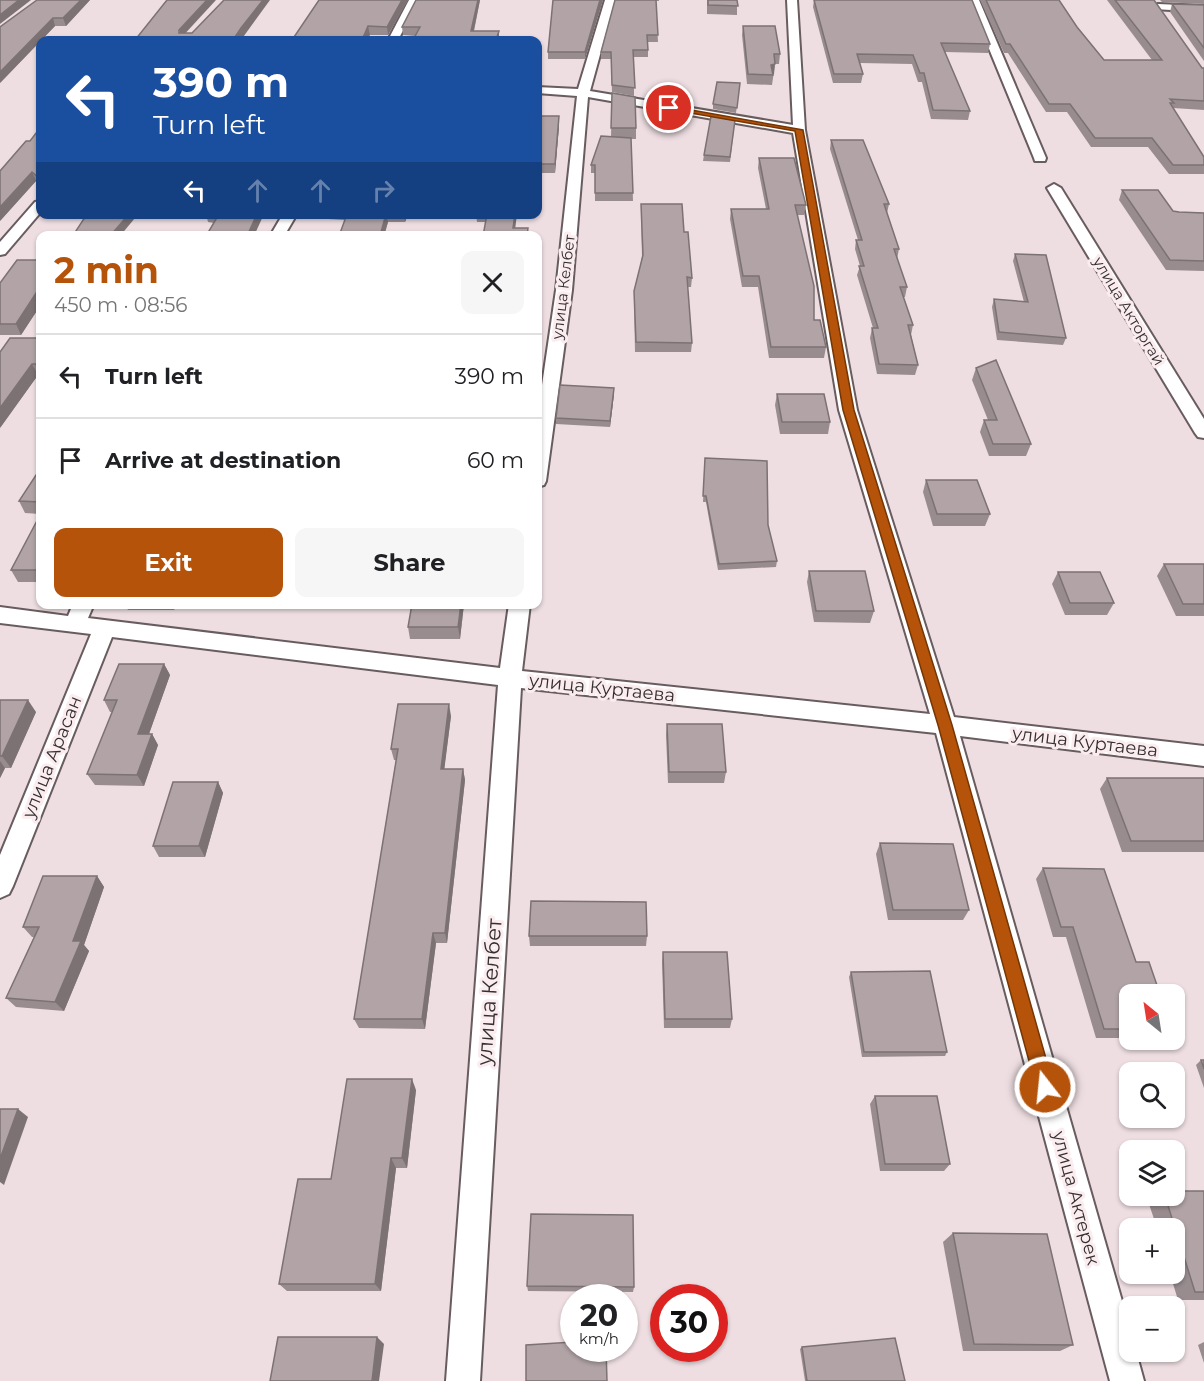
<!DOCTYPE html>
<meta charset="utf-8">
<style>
body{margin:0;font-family:Montserrat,sans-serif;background:#f6f6f6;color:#202124;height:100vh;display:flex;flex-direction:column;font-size:22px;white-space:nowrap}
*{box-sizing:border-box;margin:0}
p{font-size:20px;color:#757577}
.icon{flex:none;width:33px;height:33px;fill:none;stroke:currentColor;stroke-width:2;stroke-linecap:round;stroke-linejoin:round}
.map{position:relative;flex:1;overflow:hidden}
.side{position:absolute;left:36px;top:231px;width:506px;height:378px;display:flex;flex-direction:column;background:#fff;border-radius:12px;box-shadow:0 2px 4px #0004}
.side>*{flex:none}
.top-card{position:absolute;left:36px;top:36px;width:506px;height:183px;border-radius:12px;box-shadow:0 2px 4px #0004;background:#1a4fa0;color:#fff;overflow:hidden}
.needle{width:39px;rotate:330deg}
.buttons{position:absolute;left:1119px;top:984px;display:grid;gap:12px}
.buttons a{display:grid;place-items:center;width:66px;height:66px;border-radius:12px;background:#fff;box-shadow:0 2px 4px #0004;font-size:30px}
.speed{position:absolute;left:560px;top:1284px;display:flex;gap:12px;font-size:30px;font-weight:700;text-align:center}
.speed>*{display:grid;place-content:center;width:78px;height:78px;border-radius:50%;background:#fff;box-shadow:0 2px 4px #0004;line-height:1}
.speed small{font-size:15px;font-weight:400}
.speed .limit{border:9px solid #d22;background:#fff;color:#111}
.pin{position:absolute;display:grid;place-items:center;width:51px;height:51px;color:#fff;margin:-26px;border:3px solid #fff;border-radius:50%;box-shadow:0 2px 6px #0007}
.me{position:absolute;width:66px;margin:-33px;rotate:344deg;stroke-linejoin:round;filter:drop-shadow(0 0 4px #0008)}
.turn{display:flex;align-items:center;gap:21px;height:126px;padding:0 18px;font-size:27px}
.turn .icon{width:78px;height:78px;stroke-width:2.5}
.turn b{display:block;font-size:42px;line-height:51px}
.lanes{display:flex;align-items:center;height:57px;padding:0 18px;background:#0003;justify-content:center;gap:30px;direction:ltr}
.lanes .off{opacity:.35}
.round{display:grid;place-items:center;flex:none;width:63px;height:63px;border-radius:12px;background:#f6f6f6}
.summary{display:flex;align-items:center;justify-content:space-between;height:102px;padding:0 18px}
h1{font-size:36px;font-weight:700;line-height:45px;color:#b45309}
.cta{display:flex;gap:12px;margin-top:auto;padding:12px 18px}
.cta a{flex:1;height:69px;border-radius:12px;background:#b45309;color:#fff;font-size:24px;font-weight:700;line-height:69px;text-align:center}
.cta a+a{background:#f6f6f6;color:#202124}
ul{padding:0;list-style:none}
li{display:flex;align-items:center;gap:18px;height:84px;padding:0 18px;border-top:2px solid #e0e0e0}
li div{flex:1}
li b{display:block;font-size:22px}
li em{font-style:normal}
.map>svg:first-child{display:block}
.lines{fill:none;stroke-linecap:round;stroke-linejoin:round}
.minor-casing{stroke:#685c5f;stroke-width:4}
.minor{fill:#fff;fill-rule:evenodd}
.wall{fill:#988c8f}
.shaded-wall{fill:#7c7274}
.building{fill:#b1a3a6;stroke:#7c7274;stroke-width:1.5}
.route{fill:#b45309;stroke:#753606;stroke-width:1.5}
.labels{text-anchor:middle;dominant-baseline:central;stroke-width:6;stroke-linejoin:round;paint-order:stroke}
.far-street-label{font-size:15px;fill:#342f30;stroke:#fbecef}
.street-label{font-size:18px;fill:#342f30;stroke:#fbecef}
.near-street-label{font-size:21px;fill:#342f30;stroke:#fbecef}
</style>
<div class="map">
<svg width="1204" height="1381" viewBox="0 0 1204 1381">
<rect width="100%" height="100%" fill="#eedee2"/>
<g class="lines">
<defs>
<g id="minor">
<polygon points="409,0 419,0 398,40 388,40"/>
<polygon points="605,0 615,0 590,91 793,125 787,0 797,0 805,130 857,410 954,717 1204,746 1204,766 960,736 1130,1329 1130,1352 1136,1352 1144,1381 1110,1381 936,733 521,688 480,1381 446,1381 498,685 112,637 13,886 9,894 0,898 0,855 91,634 0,623 0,607 68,616 73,604 94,604 88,618 500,668 509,604 530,604 522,671 930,714 839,410 793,133 588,97 572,290 546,481 544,485 537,487 537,419 556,290 577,96 537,93 537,87 578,89"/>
<polygon points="969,0 979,0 1046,158 1045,161 1035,161 1034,158"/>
<polygon points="1158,4 1204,6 1204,12 1154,9 1153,7"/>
<polygon points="1054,184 1061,188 1204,419 1204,438 1198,437 1195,433 1047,188"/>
<polygon points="40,201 40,213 5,254 0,255 0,242 35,202"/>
<polygon points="283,214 297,214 284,236 270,236"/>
</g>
</defs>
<use href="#minor" class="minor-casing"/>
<use href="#minor" class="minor"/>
</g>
<g class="wall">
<polygon points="37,0 90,0 66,26 55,26 0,83"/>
<polygon points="319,0 408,0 388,35 370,35"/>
<polygon points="480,0 474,31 499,40 413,40 416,36 403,35 402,27"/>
<polygon points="553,0 603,0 585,59 548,59 548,52"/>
<polygon points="615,0 659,0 659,1 656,1 658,42 648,42 648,57 634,57 634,96 612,92 611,59 601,59 601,52"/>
<polygon points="707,0 737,0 737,15 707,14"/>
<polygon points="814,0 972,0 990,44 988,53 945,52 970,111 968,120 931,119 922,82 918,82 912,64 860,63 863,74 861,83 833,83 813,7"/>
<polygon points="980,0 1059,0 1077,27 1104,60 1152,60 1107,0 1154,0 1202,68 1204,68 1204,110 1173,108 1204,157 1204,174 1169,174 1148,147 1091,147 1067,112 1046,112 1008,53 1004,53"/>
<polygon points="1160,0 1204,0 1204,4 1162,2"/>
<polygon points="1172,4 1204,5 1204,61 1170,12"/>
<polygon points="743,26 780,54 779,64 775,64 772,85 747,84 742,35"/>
<polygon points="740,83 736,113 713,109 713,104"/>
<polygon points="612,93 636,128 636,139 631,139 633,201 595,201 595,173 591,173 591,165 611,137"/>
<polygon points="537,116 559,116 559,126 555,173 537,173"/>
<polygon points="735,120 730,162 703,161 704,155"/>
<polygon points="40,128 40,185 36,181 0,221 30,141"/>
<polygon points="831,140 889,204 887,213 899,249 897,259 907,287 905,297 903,297 913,325 911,335 918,365 915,375 877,374 870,338 872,328 873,328 857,275 860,266 855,249 856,240 858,240 830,149"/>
<polygon points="759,158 806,205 804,215 797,215 814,320 826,347 824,358 769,358 758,287 742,287 730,219 731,209 766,209 758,168"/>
<polygon points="1122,190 1173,211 1179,212 1204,213 1204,271 1166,270 1119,200"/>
<polygon points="641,204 684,232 692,278 691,287 687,287 692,343 691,352 635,352 634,300 642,257"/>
<polygon points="206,214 264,214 214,223 208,222"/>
<polygon points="327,214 408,214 405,222 388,222 384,236 339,236 345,220 328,219"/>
<polygon points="476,214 517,214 515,228 485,222 477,222"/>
<polygon points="1015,254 1066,338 1063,345 997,340 992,307 994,299 1024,302 1013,261"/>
<polygon points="40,260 40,306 21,335 0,335 0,283"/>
<polygon points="40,338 40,375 38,375 0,428"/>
<polygon points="976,368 1031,444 1026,456 989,456 980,432 984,420 988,420 972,380"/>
<polygon points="614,394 610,427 556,424 556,418"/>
<polygon points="777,394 830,422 828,434 780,434 775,405"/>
<polygon points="705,458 768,525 777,561 776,567 718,570 706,502 703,502"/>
<polygon points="40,469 40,514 25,513 19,501"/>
<polygon points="926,480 990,514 985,526 933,526 923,492"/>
<polygon points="40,515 40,582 18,582 11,570"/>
<polygon points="1164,564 1204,564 1204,616 1176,616 1157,576"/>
<polygon points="809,571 874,611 870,623 814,622 807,582"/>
<polygon points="1058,572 1114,603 1107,615 1065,615 1052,584"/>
<polygon points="125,604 176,604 174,610 128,610"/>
<polygon points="412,604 464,604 460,639 410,639 408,627"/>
<polygon points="164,664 170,675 149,734 152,734 158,745 144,786 95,785 87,774 113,712 110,712 104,700"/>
<polygon points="0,700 36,712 11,768 5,768 0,778"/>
<polygon points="451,716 444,769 463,769 465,780 447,943 436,943 425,1029 359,1028 354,1019 396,760 394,760 391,749"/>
<polygon points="667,724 726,772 724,783 668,783 666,735"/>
<polygon points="1107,778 1204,778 1204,852 1122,852 1100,789"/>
<polygon points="218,782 223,793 205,857 159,857 153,846"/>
<polygon points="880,843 969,910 963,920 888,920 876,854"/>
<polygon points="1043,868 1136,962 1130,994 1130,1038 1096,1038 1066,937 1053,937 1036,879"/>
<polygon points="97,876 104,887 84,945 89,951 64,1011 16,1007 6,998 34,937 32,937 23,927"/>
<polygon points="529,936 647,936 646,946 530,946"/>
<polygon points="663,952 732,1019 730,1028 664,1028 662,962"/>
<polygon points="851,972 947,1052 945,1056 862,1057 849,977"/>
<polygon points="1201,1060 1204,1060 1204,1088 1196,1065"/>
<polygon points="416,1090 407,1168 396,1168 381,1291 287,1291 279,1284 331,1179"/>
<polygon points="875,1096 950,1164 944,1171 880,1171 870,1104"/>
<polygon points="1204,1191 1204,1300 1178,1300 1170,1274 1174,1274 1174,1228 1157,1228 1148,1201 1157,1196 1174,1196"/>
<polygon points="953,1233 1073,1345 1060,1351 963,1351 943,1242"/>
<polygon points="527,1286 634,1287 633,1292 528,1291"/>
<polygon points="1204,1342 1204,1363 1198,1345"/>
<polygon points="802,1347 905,1381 805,1381 800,1349"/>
</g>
<g class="shaded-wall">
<polygon points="19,0 31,0 0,24 0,15"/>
<polygon points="81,0 90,0 66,26 63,18"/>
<polygon points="207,0 216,0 181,38 179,30"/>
<polygon points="263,0 270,0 241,40 233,40 241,28"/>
<polygon points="402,0 408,0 388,35 387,27"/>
<polygon points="478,0 480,0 472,39 471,31"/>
<polygon points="600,0 603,0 585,59 585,52"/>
<polygon points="53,18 55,26 0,83 0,72"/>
<polygon points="368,26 370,35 367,40 362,40"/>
<polygon points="499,31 499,40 496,40"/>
<polygon points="775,64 774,74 770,75 771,65"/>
<polygon points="559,116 559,126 555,173 555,164"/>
<polygon points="32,172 36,181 0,221 0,207"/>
<polygon points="129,214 133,214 135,218 120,236 110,236"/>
<polygon points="257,214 264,214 254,236 247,236"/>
<polygon points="386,214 388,222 384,236 380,236"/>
<polygon points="404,214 408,214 405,222"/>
<polygon points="515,214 517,214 514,236 513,228"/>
<polygon points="40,287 40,306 21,335 16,324"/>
<polygon points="32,364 38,375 0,428 0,408"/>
<polygon points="614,388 614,394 610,427 610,421"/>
<polygon points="172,604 176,604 174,610"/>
<polygon points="461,604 464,604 460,639 458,627"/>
<polygon points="164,664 170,675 145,745 138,734"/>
<polygon points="28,700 36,712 11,768 2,756"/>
<polygon points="449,704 451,716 443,780 441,769"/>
<polygon points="152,734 158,745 144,786 137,775"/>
<polygon points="0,761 5,768 0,778"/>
<polygon points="463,769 465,780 447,943 445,933"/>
<polygon points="218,782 223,793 205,857 199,846"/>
<polygon points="97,876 104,887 84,945 89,951 64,1011 55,1002 73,941"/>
<polygon points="433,933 436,943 425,1029 422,1019"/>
<polygon points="412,1079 416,1090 407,1168 402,1158"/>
<polygon points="18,1109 28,1117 4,1185 0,1182 0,1159"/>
<polygon points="391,1158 396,1168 381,1291 375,1284"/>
<polygon points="377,1337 384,1344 379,1381 372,1381"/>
</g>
<g class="building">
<polygon points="0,0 19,0 0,15"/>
<polygon points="37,0 81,0 63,18 53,18 0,72 0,27"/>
<polygon points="167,0 207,0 179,30 179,33 192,33 224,0 263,0 241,28 233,40 135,40"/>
<polygon points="319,0 402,0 387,27 368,26 362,40 292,40"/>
<polygon points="416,0 478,0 471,31 499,31 496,40 413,40 420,27 402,27"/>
<polygon points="553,0 600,0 585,52 548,52"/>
<polygon points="615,0 656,0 658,35 647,35 648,50 633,50 635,88 612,85 611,52 601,52"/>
<polygon points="708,0 737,0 738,6 708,5"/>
<polygon points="814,0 972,0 990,44 941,43 970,111 933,110 924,73 920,73 913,55 857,54 863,74 834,74"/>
<polygon points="986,0 1059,0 1077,27 1104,60 1162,60 1115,0 1154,0 1202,68 1204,68 1204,101 1170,99 1174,103 1170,103 1204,157 1204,165 1173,165 1152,138 1095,138 1070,104 1049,104 1010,44 1006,44"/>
<polygon points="1172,4 1204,5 1204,48"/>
<polygon points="743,26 775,26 780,54 774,54 775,64 771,65 773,75 748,74"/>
<polygon points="717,82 740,83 737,108 713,104"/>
<polygon points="612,93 635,97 636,128 611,128"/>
<polygon points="537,116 559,116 555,164 537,164"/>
<polygon points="711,116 735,120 730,157 704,155"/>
<polygon points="40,128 40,179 32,172 0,207 0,171 26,141 30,141"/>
<polygon points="601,136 631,138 633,193 595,193 595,165 591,165"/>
<polygon points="831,140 863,140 889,204 884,204 899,249 894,249 907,287 900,287 913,325 908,325 918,365 879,364 872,328 878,328 859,266 864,266 856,240 862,240"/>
<polygon points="759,158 794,158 806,205 795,205 814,286 814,320 820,320 826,347 771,347 759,276 743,276 731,209 769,209"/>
<polygon points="1122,190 1158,190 1173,211 1179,212 1204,213 1204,261 1170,260"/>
<polygon points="641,204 682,204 684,232 688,232 692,278 687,277 692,343 636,342 634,291 643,255"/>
<polygon points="87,214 129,214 110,236 66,236 69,233 74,234"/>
<polygon points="219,214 257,214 247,236 206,236"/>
<polygon points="347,214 386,214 380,236 339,236"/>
<polygon points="487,214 515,214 513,228 528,228 527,236 483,236"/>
<polygon points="1015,254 1046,255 1066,338 999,332 994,299 1028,302"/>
<polygon points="17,260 40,260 40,287 16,324 0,324 0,283"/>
<polygon points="10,338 40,338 40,362 39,364 32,364 0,408 0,352"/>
<polygon points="996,360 1031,444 993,444 984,420 997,420 976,368"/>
<polygon points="560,385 614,388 610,421 556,418"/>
<polygon points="777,394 824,394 830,422 782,422"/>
<polygon points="705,458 767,461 768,525 777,561 719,564 706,496 703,496"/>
<polygon points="40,469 40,502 19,501"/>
<polygon points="926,480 977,480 990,514 937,514"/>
<polygon points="40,515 40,570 11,570"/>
<polygon points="1164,564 1204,564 1204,604 1183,604"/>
<polygon points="809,571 865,571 874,611 816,611"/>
<polygon points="1058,572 1100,572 1114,603 1070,603"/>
<polygon points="412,604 461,604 458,627 408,627"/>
<polygon points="119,664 164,664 138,734 152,734 137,775 87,774 117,700 104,700"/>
<polygon points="0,700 28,700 2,756 0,756"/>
<polygon points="398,704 449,704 441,769 463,769 445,933 433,933 422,1019 354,1019 398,749 391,749"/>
<polygon points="667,724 722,724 726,772 669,772"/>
<polygon points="1107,778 1204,778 1204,841 1131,841"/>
<polygon points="173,782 218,782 199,846 153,846"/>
<polygon points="880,843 953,844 969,910 893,910"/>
<polygon points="1043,868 1104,869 1136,962 1149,962 1160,994 1130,994 1130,1029 1104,1029 1073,927 1061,927"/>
<polygon points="43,876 97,876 73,941 81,941 55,1002 6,998 39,927 23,927"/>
<polygon points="531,901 646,902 647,936 529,936"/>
<polygon points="663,952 727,952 732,1019 665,1019"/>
<polygon points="930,971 947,1052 864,1052 851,972"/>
<polygon points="1201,1060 1204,1060 1204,1069"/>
<polygon points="347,1079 412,1079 402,1158 391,1158 375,1284 279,1284 298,1179 331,1179"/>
<polygon points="875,1096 937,1096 950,1164 885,1164"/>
<polygon points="0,1109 18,1109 0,1159"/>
<polygon points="1174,1191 1204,1191 1204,1292 1195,1292 1165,1196 1174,1196"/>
<polygon points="531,1214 633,1215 634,1287 527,1286"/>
<polygon points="953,1233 1047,1234 1073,1345 974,1344"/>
<polygon points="278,1337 377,1337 372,1381 270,1381"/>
<polygon points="895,1338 905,1381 807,1381 802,1347"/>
<polygon points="573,1342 573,1348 606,1348 607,1381 526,1381 526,1345"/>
</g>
<polygon class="route" points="669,106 803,130 854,410 952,725 1054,1087 1051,1093 1045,1096 1039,1093 1036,1087 938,725 843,410 795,131 667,109"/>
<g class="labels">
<g class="far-street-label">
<text transform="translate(563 287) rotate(-83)">улица Келбет</text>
<text transform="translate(1129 311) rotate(59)">улица Акторгай</text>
</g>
<g class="street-label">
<text transform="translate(602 688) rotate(6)">улица Куртаева</text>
<text transform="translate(1085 742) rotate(7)">улица Куртаева</text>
<text transform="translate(52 757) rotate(-68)">улица Арасан</text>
<text transform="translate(1076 1198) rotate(75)">улица Актерек</text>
</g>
<g class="near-street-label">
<text transform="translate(489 992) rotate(-86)">улица Келбет</text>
</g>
</g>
</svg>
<div class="buttons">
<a><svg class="needle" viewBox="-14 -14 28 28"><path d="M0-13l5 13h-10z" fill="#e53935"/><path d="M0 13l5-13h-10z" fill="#757577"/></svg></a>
<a><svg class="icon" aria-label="search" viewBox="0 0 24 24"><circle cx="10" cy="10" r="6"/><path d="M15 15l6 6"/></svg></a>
<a><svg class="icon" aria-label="layers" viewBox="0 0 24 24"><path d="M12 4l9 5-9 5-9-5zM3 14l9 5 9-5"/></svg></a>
<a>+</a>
<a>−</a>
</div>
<div class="speed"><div>20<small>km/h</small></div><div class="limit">30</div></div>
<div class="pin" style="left:669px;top:108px;background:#d93025"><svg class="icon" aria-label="arrive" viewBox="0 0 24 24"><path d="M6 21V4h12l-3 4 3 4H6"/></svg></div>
<svg class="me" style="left:1045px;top:1087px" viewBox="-20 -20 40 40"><circle r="17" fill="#b45309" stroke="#fff" stroke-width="3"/><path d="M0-11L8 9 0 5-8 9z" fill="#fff"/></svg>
<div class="top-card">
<div class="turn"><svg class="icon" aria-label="left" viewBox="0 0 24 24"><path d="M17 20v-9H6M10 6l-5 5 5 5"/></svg><div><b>390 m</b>Turn left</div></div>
<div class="lanes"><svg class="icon" aria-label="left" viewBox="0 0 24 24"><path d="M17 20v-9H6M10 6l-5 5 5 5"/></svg><svg class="icon off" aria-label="ahead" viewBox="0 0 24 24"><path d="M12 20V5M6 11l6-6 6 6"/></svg><svg class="icon off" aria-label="ahead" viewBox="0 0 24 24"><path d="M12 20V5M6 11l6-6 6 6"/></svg><svg class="icon off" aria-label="right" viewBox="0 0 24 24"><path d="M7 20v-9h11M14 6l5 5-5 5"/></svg></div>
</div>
<section class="side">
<div class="summary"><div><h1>2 min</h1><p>450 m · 08:56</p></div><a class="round"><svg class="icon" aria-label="close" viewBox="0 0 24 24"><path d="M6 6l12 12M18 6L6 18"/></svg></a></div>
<ul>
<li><svg class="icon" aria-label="left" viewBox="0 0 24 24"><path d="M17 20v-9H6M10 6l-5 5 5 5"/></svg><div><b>Turn left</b></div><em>390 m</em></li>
<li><svg class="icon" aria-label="arrive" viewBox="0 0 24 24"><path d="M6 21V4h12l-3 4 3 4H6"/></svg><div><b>Arrive at destination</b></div><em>60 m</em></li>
</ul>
<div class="cta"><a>Exit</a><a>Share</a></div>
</section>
</div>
